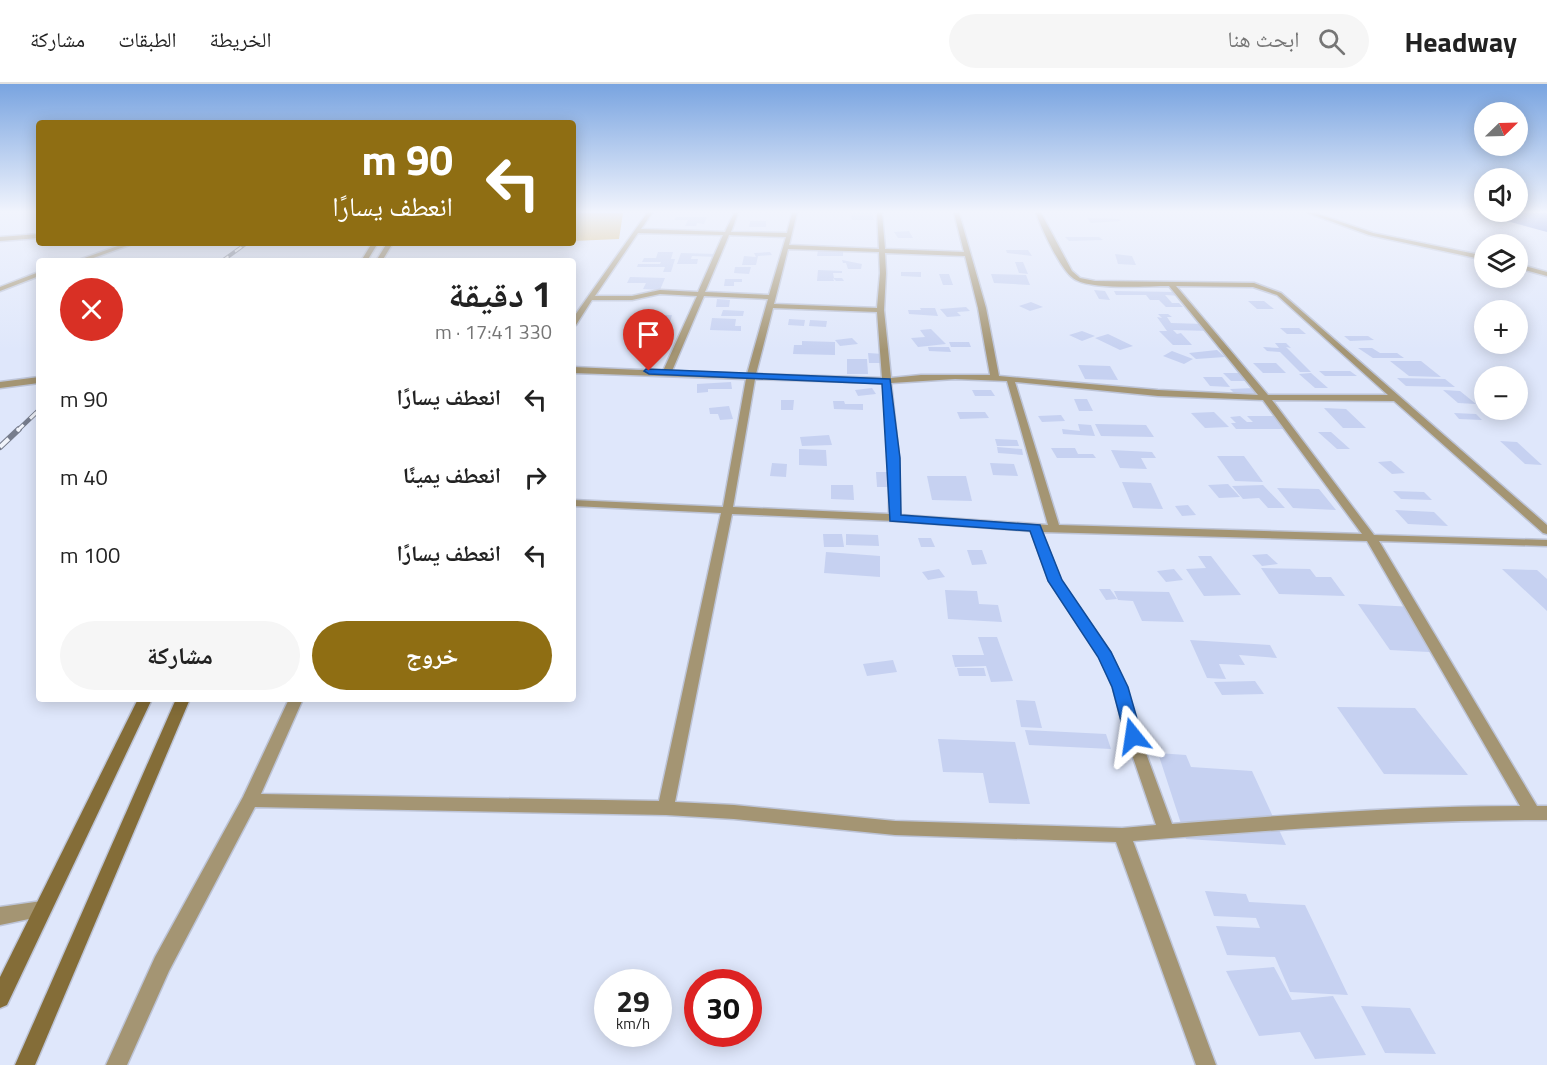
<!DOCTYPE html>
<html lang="ar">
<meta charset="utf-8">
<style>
body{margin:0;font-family:"Titillium Web","Noto Naskh Arabic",sans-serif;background:#f6f6f6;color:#222;direction:rtl;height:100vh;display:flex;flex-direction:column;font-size:22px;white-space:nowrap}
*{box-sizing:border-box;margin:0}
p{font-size:20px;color:#767676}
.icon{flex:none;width:33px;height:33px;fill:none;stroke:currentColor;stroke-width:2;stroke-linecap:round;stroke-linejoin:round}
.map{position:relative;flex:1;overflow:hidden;direction:ltr}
.sheet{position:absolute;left:36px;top:174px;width:540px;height:444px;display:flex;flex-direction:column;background:#fff;border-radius:6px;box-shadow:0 3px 15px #0003;direction:rtl}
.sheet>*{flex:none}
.guide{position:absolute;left:36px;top:36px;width:540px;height:126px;border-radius:6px;box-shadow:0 3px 15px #0003;direction:rtl;background:#8f6e13;color:#fff;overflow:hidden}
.needle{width:39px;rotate:67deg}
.buttons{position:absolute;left:1474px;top:18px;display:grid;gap:12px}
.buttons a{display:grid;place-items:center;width:54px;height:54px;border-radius:50%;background:#fff;box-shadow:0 3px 15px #0003;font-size:30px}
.speed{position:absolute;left:594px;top:885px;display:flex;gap:12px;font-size:30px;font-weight:700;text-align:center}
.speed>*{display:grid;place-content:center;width:78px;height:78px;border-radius:50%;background:#fff;box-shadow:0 3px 15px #0003;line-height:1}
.speed small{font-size:15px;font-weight:400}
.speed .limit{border:9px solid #d22;background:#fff;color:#111}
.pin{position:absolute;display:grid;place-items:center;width:51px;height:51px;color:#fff;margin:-62px -26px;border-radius:50% 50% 50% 0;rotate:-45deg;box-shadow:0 0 6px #0007}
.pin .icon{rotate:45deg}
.me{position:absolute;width:66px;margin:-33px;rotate:345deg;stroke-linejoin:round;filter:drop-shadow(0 0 4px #0008)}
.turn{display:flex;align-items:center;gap:21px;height:126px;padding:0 24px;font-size:27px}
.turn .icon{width:78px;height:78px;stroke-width:2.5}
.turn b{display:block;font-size:42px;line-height:51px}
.round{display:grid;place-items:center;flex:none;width:63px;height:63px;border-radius:32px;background:#f6f6f6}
.overview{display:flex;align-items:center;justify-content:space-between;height:102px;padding:0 24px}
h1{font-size:36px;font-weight:700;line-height:45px}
.primary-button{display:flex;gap:12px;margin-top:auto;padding:12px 24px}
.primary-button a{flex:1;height:69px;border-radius:36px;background:#8f6e13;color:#fff;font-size:24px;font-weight:700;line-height:69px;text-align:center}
.primary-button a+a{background:#f6f6f6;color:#222}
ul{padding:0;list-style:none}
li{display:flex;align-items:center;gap:18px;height:78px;padding:0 24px}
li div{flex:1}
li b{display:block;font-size:22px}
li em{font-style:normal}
header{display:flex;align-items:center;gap:36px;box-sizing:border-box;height:84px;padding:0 30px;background:#fff;border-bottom:2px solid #e0e0e0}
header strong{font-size:28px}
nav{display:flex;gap:33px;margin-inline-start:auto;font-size:21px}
.search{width:420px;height:54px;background:#f6f6f6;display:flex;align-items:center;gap:15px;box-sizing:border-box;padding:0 21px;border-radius:33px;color:#767676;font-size:22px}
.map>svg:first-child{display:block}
.green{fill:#dab661}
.water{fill:#748bd4}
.building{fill:#c6d1f1}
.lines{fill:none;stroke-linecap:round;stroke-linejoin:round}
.street-casing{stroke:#bdc4d7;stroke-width:3}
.secondary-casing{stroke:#bdc4d7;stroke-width:3}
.street{fill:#a49573;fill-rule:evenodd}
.secondary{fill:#846d38;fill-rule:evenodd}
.rail-far2-casing{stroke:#777d8d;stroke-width:4}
.rail-far1-casing{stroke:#777d8d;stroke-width:4.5}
.rail-casing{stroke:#777d8d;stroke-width:6}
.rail-far2{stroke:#f1f4fb;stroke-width:2;stroke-dasharray:8;stroke-linecap:butt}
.rail-far1{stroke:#f1f4fb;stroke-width:3;stroke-dasharray:9;stroke-linecap:butt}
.rail{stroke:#f1f4fb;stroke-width:4;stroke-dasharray:12;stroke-linecap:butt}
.route{fill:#1a73e8;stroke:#114b97;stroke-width:1.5}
</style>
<header>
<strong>Headway</strong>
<div class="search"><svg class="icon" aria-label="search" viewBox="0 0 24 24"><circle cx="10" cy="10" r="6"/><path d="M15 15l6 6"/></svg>ابحث هنا</div>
<nav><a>الخريطة</a><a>الطبقات</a><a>مشاركة</a></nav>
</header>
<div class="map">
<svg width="1547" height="981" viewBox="0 0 1547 981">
<rect width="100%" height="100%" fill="#dfe7fb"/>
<polygon class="green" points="573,129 623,129 619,155 573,157"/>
<polygon class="water" points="1480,129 1547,129 1547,148 1489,132"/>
<g class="building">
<polygon points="850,129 872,129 874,136 852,136"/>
<polygon points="676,133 707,133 704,140 697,139 696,142 685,142 688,136 674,136"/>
<polygon points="1087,134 1119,135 1121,137 1091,139"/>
<polygon points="750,137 766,137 766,143 749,143"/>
<polygon points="909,147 913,154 898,154 894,148"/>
<polygon points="1065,153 1099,153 1103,156 1069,157"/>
<polygon points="818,166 843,168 843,172 817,172"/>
<polygon points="1006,166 1028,166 1032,172 1007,169"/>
<polygon points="658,168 673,168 671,175 675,175 671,188 663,188 665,183 637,183 638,180 660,180 661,178 642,178 644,174 656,174"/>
<polygon points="770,168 772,171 758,172 756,181 742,181 744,172 756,173 754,169"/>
<polygon points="681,169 718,170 717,173 692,172 691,175 698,175 697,180 677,180"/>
<polygon points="1115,170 1132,172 1136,181 1118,180"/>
<polygon points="842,176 862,180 861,185 848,185 846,179 843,179"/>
<polygon points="1015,178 1023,178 1028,190 1019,189"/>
<polygon points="735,183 751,183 749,190 734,189"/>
<polygon points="818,186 842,187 842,189 833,189 834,194 842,194 844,197 836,197 833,194 834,197 817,197"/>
<polygon points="901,188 921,188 921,193 901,192"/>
<polygon points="939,190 949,190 953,201 943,201"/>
<polygon points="991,190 1026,191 1030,201 994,199"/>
<polygon points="630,193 665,194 660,206 643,205 646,199 627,199"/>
<polygon points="725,195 742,195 742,198 734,198 734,202 724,202"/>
<polygon points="1094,206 1105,207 1110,216 1099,215"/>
<polygon points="1114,207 1177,208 1181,212 1165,211 1172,219 1179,219 1183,223 1166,223 1159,216 1150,216 1146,211 1116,211"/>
<polygon points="717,215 730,216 729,223 716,223"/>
<polygon points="1248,217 1264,217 1274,225 1257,225"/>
<polygon points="1031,218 1043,223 1030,227 1019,222"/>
<polygon points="966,223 970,227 957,228 961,232 947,233 940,225"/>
<polygon points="920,224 935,224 938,232 909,230 908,226 921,226"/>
<polygon points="723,226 744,227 743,232 721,232"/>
<polygon points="1158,230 1168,230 1172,233 1167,233 1171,239 1204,240 1210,247 1173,246 1177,250 1181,249 1192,261 1173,261 1159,247 1167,247 1157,233 1162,234"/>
<polygon points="653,231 672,231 670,238 650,238"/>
<polygon points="712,234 736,235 735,242 741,242 741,247 710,246"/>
<polygon points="789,235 805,236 804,242 788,241"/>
<polygon points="810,236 827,237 826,243 809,242"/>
<polygon points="1280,244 1299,244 1306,250 1287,250"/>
<polygon points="931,245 946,260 918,263 911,254 925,253 920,246"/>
<polygon points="1082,247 1095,252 1082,257 1069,251"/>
<polygon points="1108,250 1133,262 1120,266 1095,254"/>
<polygon points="1344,252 1368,252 1374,256 1350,257"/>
<polygon points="852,254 858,260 840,262 835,256"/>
<polygon points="802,257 835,258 835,271 793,270 794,261 802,261"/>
<polygon points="949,258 969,258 971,263 951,263"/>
<polygon points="1275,259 1286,259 1291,264 1286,263 1311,288 1300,288 1280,268 1267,267 1263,263 1279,264"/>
<polygon points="928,263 949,263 951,268 929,267"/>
<polygon points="1358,264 1372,264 1380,269 1397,269 1404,274 1373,274"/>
<polygon points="1217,266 1225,273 1196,275 1189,269"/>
<polygon points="1172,267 1193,275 1184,280 1163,272"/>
<polygon points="868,269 883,270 885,279 869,279"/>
<polygon points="847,275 867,275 868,290 847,290"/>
<polygon points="1390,277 1421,277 1441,293 1409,292"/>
<polygon points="1253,279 1276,279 1286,289 1263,289"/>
<polygon points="1078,281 1110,282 1118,296 1085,295"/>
<polygon points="1319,287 1350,287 1357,292 1325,292"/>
<polygon points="1223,289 1240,289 1248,297 1231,297"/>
<polygon points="1311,289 1328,304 1315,304 1299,290"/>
<polygon points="1203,293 1222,293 1230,303 1210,302"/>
<polygon points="1397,294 1445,295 1455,303 1406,302"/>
<polygon points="731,298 732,305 708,305 708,308 697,309 697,300"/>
<polygon points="872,304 876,310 858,312 855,306"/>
<polygon points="1254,304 1260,310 1235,310 1230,305"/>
<polygon points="972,306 991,306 995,312 975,312"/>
<polygon points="1443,306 1460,307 1476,320 1458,319"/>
<polygon points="1074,315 1087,315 1093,327 1079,327"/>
<polygon points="781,316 794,316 793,326 781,326"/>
<polygon points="833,317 844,317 845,320 863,320 863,326 834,325"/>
<polygon points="729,322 733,335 720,336 718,330 710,330 709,324"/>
<polygon points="1324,324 1346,325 1366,344 1343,344"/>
<polygon points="957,328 985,328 989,334 960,335"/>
<polygon points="1214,328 1229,343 1205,344 1191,329"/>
<polygon points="1454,329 1476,330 1482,336 1459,335"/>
<polygon points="1061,331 1065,337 1042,338 1038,332"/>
<polygon points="1240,332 1247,338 1253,338 1247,332 1276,332 1289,345 1236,345 1231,339 1236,339 1230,333"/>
<polygon points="1078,340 1091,341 1095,352 1063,350 1062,345 1080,347"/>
<polygon points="1095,340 1146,341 1154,353 1101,352"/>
<polygon points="1318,348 1331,348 1350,365 1337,365"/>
<polygon points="829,351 832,361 802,362 800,353"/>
<polygon points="995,355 1017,356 1019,362 997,362"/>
<polygon points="1500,357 1517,358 1542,381 1525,380"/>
<polygon points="997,363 1022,365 1023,371 998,369"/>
<polygon points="1051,364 1075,364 1078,370 1093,370 1096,374 1057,374"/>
<polygon points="799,365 826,366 827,382 799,381"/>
<polygon points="1111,366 1152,368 1156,374 1141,374 1147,385 1120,384"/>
<polygon points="1217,372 1244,372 1263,398 1235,397"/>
<polygon points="1391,377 1405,389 1392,390 1378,378"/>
<polygon points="772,379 787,380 786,393 770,392"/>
<polygon points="990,379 1014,380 1018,392 993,391"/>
<polygon points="876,388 888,388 890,403 877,403"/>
<polygon points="927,392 966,392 972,417 932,416"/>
<polygon points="1122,398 1151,399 1163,425 1133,424"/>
<polygon points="1228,400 1240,413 1219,414 1208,401"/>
<polygon points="831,401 853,401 854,416 831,415"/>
<polygon points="1263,401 1285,424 1268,424 1259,414 1243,415 1232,402"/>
<polygon points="1277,404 1319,405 1336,426 1293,424"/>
<polygon points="1393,407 1424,408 1432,416 1401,415"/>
<polygon points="1188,421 1196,431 1182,432 1175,422"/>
<polygon points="1395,426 1434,428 1448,442 1408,440"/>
<polygon points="823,450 842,450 844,463 824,463"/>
<polygon points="846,450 878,451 879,462 846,461"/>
<polygon points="918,454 931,454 935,463 921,463"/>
<polygon points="967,466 982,466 987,480 972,481"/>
<polygon points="826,468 880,472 880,493 824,489"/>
<polygon points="1267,470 1278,480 1262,482 1252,471"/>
<polygon points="1198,472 1211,472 1241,511 1204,512 1186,485 1206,484"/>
<polygon points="1261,484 1310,485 1316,493 1331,493 1345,512 1279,510"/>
<polygon points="939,485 945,493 928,496 922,488"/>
<polygon points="1174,485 1183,496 1166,498 1157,487"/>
<polygon points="1502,485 1537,486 1547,495 1547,527"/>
<polygon points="1099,505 1110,505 1117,515 1106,516"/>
<polygon points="945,506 977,507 979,520 998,521 1002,538 948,535"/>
<polygon points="1114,507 1169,508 1184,538 1142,537 1133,517 1118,516"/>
<polygon points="1358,520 1414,523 1448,569 1390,566"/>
<polygon points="978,553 997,553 1013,597 991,598 986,582 955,583 952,571 984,571"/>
<polygon points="1190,556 1270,561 1277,574 1239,571 1245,581 1219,580 1226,595 1207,594"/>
<polygon points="893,576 897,588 867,592 863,580"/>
<polygon points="957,584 984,584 986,592 959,592"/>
<polygon points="1255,597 1264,610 1222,611 1214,598"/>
<polygon points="1016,616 1035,617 1042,644 1021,643"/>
<polygon points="1337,623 1415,624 1468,691 1384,690"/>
<polygon points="1025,646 1106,650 1111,665 1029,661"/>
<polygon points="938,655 1015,658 1030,720 989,719 983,689 943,688"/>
<polygon points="1158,669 1186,671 1191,683 1252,687 1286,761 1186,755"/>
<polygon points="1205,807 1246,810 1249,818 1305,821 1348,911 1290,908 1275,873 1227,871 1216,842 1260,844 1256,834 1214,832"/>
<polygon points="1274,883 1292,916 1333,912 1366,971 1315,975 1300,948 1259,952 1226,887"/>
<polygon points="1361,922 1410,924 1436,970 1385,969"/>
</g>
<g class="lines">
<defs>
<g id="street">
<path d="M647 129H652L641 145 725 148 734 129H738L731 148 787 149 792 129H797L789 161 879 165 877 129H882L885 165 964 168 954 129H959L986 224 999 292 1158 306 1258 311 1169 202C1146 202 1095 206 1076 196 1062 190 1041 143 1036 129H1041L1072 187 1080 194 1095 197 1254 199 1281 209 1547 441V450L1543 449 1394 317 1272 316 1374 451 1547 456V462L1379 457 1537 722H1547V736C1408 736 1271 746 1133 757L1216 981H1196L1116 758 895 751 734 735 666 731 255 723 169 887 127 981H106L155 873 243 713 289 615H303L261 710 659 717 721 429 573 422V416L723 423 746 295 573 289V283L663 287 697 212 660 210 632 216H592L576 241H573V234ZM638 149 723 151 698 208 660 206 632 212H595ZM729 151 786 153 769 211 705 208ZM788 165 879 168 880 189 877 224 774 220ZM885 169 965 172 978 224 990 291H921L891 294 884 226 886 189ZM1176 202 1253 203 1277 211 1388 311H1268ZM704 212 768 215 747 290 672 287ZM773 224 877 228 882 294 756 290ZM755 295 883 299 889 374V430L733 423ZM955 295 1007 297 1048 441 900 431 899 374 891 299ZM1015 298 1158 312 1263 316 1362 450 1059 441ZM732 430 895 437 1031 447 1049 497 1099 572 1113 604 1126 653 1156 741 1122 744 895 737 734 721 675 718ZM1042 448 1367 457 1520 722C1404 722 1288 731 1172 740L1140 653 1127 604 1110 568 1061 497Z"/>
<polygon points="1308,129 1315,129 1373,149 1485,172 1485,176 1369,151"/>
<polygon points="39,150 39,154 0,157 0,153"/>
<polygon points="126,159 135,159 85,177 76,177"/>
<polygon points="1518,180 1547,188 1547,192 1518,184"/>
<polygon points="39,188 39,192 0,207 0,203"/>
<polygon points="39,293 39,299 0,304 0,298"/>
<polygon points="42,817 48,819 51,825 48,831 0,841 0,823"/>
</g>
<g id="secondary">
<polygon points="372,159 378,159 367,177 361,177"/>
<polygon points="387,159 393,159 382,177 376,177"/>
<polygon points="138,615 152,615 7,921 0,924 0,893"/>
<polygon points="176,615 190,615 35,981 15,981"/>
</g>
</defs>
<use href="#street" class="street-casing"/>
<use href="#secondary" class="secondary-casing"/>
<use href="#street" class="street"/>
<use href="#secondary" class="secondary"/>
<defs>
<polyline id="rail-far2" points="222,177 247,159"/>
<polyline id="rail-far1" points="17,347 39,326"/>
<polyline id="rail" points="0,363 19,345"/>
</defs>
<use href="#rail-far2" class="rail-far2-casing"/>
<use href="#rail-far1" class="rail-far1-casing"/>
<use href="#rail" class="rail-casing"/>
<use href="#rail-far2" class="rail-far2"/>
<use href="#rail-far1" class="rail-far1"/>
<use href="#rail" class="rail"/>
</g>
<linearGradient id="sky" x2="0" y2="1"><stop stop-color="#79a4e0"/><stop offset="0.48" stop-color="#f1f4fd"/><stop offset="1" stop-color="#f1f4fd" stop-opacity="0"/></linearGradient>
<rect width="1547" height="266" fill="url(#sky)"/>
<polygon class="route" points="646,285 890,295 900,374 901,431 1040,441 1062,496 1111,568 1128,603 1142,652 1139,657 1133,659 1127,657 1125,652 1112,603 1098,573 1048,497 1030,447 890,437 882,300 649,290 644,287"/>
</svg>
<div class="buttons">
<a><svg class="needle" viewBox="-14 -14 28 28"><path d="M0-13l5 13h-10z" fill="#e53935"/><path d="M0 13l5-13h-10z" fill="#767676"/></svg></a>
<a><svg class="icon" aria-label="sound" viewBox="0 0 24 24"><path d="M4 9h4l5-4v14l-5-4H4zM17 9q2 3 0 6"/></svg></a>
<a><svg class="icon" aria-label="layers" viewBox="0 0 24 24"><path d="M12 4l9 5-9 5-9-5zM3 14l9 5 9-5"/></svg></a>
<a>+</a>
<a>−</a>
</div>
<div class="speed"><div>29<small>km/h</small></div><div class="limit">30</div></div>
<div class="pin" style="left:649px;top:287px;background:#d93025"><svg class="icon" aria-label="arrive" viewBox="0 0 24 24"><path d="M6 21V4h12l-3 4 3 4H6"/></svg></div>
<svg class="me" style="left:1133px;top:652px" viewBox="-20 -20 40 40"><path d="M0-17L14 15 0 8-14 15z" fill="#1a73e8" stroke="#fff" stroke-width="4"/></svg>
<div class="guide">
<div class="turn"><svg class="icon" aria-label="left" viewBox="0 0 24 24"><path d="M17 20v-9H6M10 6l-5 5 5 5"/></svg><div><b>90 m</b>انعطف يسارًا</div></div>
</div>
<section class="sheet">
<div class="overview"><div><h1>1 دقيقة</h1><p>330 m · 17:41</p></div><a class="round" style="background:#d93025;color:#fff"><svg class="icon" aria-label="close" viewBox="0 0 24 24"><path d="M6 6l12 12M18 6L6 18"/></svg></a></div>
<ul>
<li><svg class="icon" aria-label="left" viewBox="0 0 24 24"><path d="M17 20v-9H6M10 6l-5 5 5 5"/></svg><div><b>انعطف يسارًا</b></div><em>90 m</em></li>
<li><svg class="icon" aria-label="right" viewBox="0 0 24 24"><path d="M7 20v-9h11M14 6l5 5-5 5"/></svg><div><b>انعطف يمينًا</b></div><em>40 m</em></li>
<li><svg class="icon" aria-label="left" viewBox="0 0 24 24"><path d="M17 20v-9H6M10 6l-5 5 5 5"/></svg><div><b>انعطف يسارًا</b></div><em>100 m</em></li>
</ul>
<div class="primary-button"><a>خروج</a><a>مشاركة</a></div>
</section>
</div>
